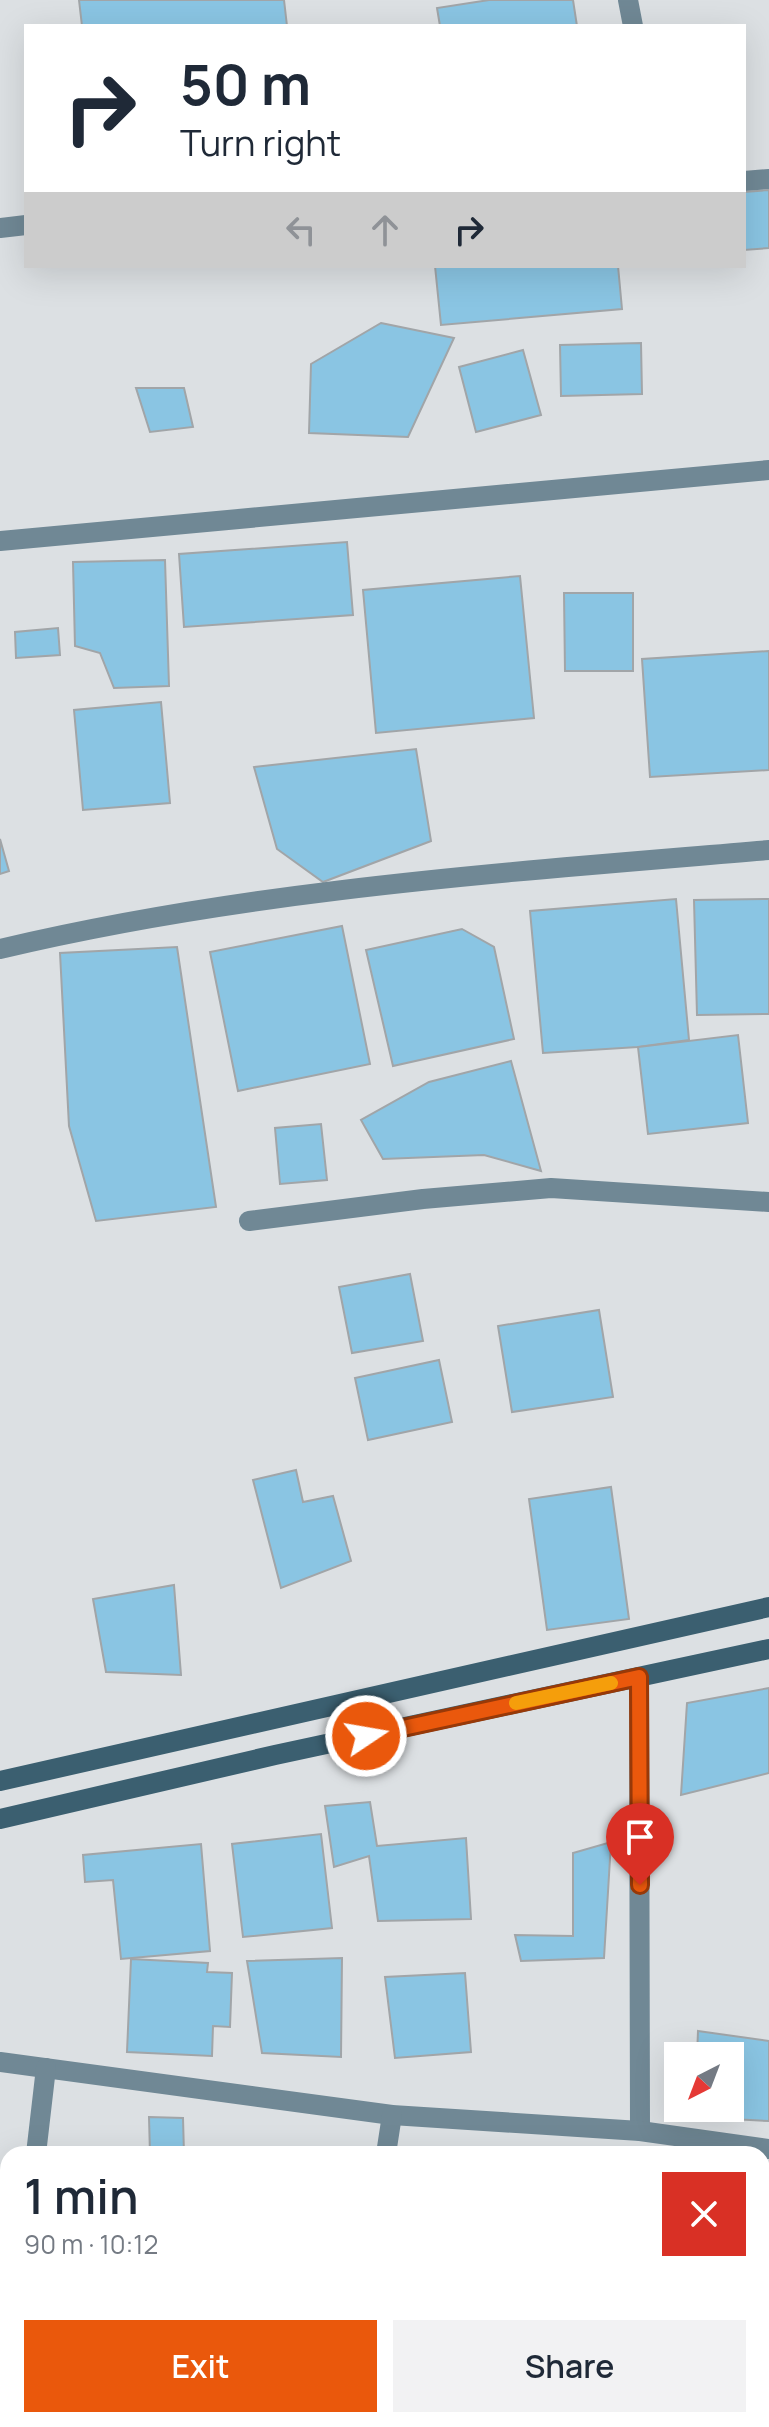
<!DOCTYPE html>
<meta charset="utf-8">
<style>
body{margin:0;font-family:Manrope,sans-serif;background:#f2f2f3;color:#1f2937;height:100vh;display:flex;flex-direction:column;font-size:30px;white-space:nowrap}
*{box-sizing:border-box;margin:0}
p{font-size:26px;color:#747a83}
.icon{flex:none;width:44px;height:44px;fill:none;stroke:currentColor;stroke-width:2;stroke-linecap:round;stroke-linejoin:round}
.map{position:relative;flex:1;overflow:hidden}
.drawer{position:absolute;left:0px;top:2146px;width:770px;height:282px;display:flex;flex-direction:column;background:#fff;border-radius:24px 24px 0 0;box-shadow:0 8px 32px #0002}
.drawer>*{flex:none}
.banner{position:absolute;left:24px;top:24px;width:722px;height:244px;border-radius:0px;box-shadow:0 8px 32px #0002;background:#fff;color:#1f2937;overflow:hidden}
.needle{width:52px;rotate:222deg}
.tools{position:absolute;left:664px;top:2042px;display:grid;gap:16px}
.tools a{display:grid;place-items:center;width:80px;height:80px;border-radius:0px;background:#fff;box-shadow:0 8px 32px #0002;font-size:40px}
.pin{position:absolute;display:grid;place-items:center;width:68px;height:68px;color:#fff;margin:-82px -34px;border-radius:50% 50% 50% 0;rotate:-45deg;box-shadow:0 0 8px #0007}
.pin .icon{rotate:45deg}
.me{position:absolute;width:88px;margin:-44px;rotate:78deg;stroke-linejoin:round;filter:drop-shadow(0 0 6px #0008)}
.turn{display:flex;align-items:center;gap:28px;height:168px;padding:0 24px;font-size:36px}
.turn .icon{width:104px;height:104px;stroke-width:2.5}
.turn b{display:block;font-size:56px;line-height:68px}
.lanes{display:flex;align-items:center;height:76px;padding:0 24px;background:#0003;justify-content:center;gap:40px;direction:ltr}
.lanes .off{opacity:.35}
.round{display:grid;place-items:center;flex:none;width:84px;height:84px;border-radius:0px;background:#f2f2f3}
.summary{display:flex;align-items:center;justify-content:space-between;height:136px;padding:0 24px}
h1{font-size:48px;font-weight:600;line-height:60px}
.button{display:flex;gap:16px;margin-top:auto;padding:16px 24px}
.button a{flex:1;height:92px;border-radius:0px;background:#ea580c;color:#fff;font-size:32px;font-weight:600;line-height:92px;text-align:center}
.button a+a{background:#f2f2f3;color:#1f2937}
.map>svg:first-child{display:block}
.building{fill:#8ac5e3;stroke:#a1a5a8;stroke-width:2}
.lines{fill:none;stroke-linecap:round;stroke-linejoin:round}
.street{stroke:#708895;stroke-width:20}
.secondary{stroke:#3b5f70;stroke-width:20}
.route-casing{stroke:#983908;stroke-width:20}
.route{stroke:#ea580c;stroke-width:14}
.slow{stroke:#f59e0b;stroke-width:14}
</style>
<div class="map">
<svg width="769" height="2427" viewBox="0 0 769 2427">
<rect width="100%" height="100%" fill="#dce0e3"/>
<g class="building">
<polygon points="79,0 284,0 287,26 82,26"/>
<polygon points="489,0 573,0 577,26 440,26 437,8"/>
<polygon points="769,190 769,248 744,250 744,192"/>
<polygon points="435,266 618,266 622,309 441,325"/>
<polygon points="381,323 454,338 408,437 309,433 311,364"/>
<polygon points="641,343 642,394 561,396 560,345"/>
<polygon points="523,350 541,415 476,432 459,367"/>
<polygon points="136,388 184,388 193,427 150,432"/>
<polygon points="347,542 353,615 184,627 179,554"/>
<polygon points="165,560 169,686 114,688 100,653 75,646 73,562"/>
<polygon points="520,576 534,718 376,733 363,590"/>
<polygon points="564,593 633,593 633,671 565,671"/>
<polygon points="58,628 60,655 16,658 15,632"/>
<polygon points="769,651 769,770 650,777 642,659"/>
<polygon points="161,702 170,803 83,810 74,710"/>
<polygon points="416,749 431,841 323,882 277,849 254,767"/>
<polygon points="0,839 9,871 0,874"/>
<polygon points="676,899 689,1040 638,1047 543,1053 530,911"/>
<polygon points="769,899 769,1014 697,1015 694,900"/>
<polygon points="342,926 370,1064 238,1091 210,952"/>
<polygon points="462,929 494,947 514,1039 393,1066 366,950"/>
<polygon points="177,947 216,1207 96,1221 69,1126 60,953"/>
<polygon points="738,1035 748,1123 648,1134 638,1047"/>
<polygon points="511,1061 541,1171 484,1155 383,1159 361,1120 429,1082"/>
<polygon points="321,1124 327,1180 280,1184 275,1128"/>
<polygon points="410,1274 423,1341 352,1353 339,1287"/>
<polygon points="599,1310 613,1397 512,1412 498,1326"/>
<polygon points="439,1360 452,1422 368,1440 355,1378"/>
<polygon points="296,1470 303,1502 333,1496 351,1561 281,1588 253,1480"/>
<polygon points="611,1487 629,1619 547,1630 529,1499"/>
<polygon points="174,1585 181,1675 106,1672 93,1599"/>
<polygon points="769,1688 769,1773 681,1795 687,1703"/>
<polygon points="370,1802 377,1846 466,1838 471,1919 378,1921 369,1856 334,1867 325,1806"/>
<polygon points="321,1834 332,1928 243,1937 232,1844"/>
<polygon points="611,1842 604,1958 521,1961 515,1935 573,1936 573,1853"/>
<polygon points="201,1844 210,1951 121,1959 113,1880 85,1882 83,1855"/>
<polygon points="342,1958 341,2057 262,2053 247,1961"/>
<polygon points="131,1959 208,1963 207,1972 232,1973 230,2027 213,2026 212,2056 127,2052"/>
<polygon points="465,1973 471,2052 395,2058 385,1977"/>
<polygon points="698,2031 769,2041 769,2121 694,2117 694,2108 730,2108 730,2056 697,2056"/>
<polygon points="149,2117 183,2118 184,2154 150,2154"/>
<polygon points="229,2152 314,2152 229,2154"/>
<polygon points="769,2293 769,2383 762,2383 762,2295"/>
<polygon points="400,2420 468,2420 466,2427 399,2427"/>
</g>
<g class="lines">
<g class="street">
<polyline points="628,0 633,26"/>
<polyline points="744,181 769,179"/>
<polyline points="0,228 26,225"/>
<polyline points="0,541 769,470"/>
<path d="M0 949C252 889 512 872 769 850"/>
<polyline points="249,1221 423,1199 551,1188 769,1202"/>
<polyline points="639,1677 640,2131"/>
<polyline points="0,2062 392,2115 640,2131 769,2149"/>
<polyline points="36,2154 46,2068"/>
<polyline points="386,2154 392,2115"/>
<polyline points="4,2427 8,2391"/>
<polyline points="340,2427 341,2420"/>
</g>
<g class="secondary">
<polyline points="0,1781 769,1607"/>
<polyline points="0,1819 275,1755 769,1649"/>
</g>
</g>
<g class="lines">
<defs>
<polyline id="route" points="366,1736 639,1677 640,1885"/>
</defs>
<use href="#route" class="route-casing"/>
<use href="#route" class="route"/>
<polyline class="slow" points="516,1703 611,1683"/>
</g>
</svg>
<div class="tools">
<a><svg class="needle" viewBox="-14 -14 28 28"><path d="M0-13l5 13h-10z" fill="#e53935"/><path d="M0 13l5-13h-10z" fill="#747a83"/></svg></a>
</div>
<div class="pin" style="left:640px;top:1885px;background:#d93025"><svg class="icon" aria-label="arrive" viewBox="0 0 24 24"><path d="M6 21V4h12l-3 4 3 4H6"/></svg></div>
<svg class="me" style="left:366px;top:1736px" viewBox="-20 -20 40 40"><circle r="17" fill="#ea580c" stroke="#fff" stroke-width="3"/><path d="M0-11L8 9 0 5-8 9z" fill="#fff"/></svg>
<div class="banner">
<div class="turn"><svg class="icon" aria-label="right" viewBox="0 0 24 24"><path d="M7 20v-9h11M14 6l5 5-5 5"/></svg><div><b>50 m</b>Turn right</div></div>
<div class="lanes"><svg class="icon off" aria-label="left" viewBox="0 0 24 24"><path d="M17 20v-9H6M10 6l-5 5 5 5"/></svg><svg class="icon off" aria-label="ahead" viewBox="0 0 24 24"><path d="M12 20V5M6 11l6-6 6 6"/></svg><svg class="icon" aria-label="right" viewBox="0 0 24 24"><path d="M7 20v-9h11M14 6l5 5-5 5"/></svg></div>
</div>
<section class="drawer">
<div class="summary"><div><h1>1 min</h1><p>90 m · 10:12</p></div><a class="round" style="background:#d93025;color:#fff"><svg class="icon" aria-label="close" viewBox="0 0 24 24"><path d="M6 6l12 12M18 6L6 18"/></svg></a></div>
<div class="button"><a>Exit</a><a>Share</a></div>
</section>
</div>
